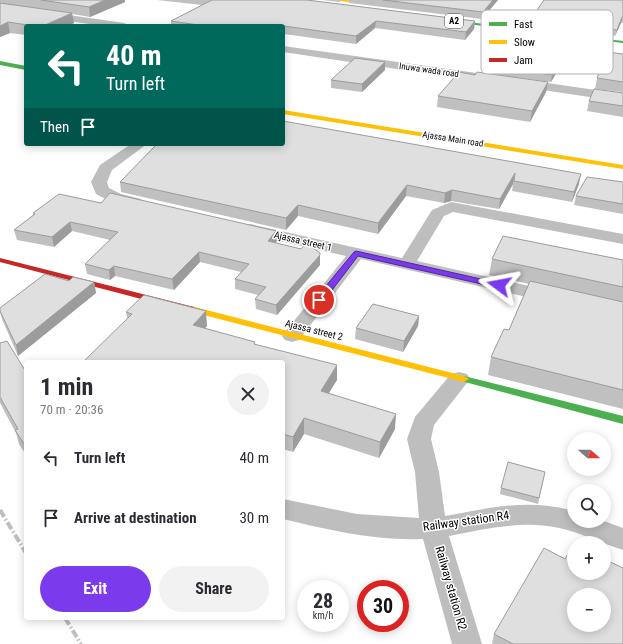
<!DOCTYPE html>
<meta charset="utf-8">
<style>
body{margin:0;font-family:"Roboto Condensed",sans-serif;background:#f2f2f3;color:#2b2b33;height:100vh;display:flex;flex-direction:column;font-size:15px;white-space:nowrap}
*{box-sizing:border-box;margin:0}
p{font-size:13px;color:#7c7c81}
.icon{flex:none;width:22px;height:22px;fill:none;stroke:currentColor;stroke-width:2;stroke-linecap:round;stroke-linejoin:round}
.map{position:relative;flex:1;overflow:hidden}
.panel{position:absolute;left:24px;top:360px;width:261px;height:260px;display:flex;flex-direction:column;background:#fff;border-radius:4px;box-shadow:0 2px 10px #0003}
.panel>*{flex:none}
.hud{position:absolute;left:24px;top:24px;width:261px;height:122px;border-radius:4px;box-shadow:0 2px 10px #0003;background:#00695c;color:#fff;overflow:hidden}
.needle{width:26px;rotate:110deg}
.tools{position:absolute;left:567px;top:432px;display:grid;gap:8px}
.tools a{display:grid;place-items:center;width:44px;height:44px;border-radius:50%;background:#fff;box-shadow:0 2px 10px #0003;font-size:20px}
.speed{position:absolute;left:297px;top:580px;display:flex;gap:8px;font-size:20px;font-weight:700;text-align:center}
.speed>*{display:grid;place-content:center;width:52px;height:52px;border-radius:50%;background:#fff;box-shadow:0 2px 10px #0003;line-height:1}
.speed small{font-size:10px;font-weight:400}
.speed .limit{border:6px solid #d22;background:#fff;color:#111}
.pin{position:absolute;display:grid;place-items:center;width:34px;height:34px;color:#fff;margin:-17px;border:2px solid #fff;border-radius:50%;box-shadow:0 1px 4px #0007}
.me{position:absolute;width:44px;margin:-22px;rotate:283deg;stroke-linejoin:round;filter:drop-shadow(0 0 3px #0008)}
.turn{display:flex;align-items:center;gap:14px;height:84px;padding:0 16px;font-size:18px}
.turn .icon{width:52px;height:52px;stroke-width:2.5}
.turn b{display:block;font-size:28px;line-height:34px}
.then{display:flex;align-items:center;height:38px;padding:0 16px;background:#0003;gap:8px;font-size:15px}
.round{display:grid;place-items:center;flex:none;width:42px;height:42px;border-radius:21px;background:#f2f2f3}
.head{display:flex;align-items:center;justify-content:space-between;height:68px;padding:0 16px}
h1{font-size:24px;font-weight:700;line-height:30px}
.cta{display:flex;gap:8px;margin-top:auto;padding:8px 16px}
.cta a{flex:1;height:46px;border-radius:24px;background:#7c3aed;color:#fff;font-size:16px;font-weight:700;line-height:46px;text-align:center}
.cta a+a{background:#f2f2f3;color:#2b2b33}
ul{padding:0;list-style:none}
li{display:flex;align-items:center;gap:12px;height:60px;padding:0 16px}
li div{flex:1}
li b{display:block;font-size:15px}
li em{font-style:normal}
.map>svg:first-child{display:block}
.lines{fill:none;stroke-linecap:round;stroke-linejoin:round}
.street{fill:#bebebe;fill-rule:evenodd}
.fast{fill:#4caf50;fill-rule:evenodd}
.slow{fill:#ffc107;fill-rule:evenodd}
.jam{fill:#c62828;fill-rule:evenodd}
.rail{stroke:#bebebe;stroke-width:4;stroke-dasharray:8 2.5 1.5 2.5;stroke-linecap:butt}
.wall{fill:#c0c0c0}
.shaded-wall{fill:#9c9c9c}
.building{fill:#dfdfdf;stroke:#9c9c9c;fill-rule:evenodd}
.route{fill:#7c3aed;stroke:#51269a}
.labels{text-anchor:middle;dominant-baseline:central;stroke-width:3;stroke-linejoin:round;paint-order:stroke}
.shield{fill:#fff;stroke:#4c4c4c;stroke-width:1}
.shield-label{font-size:9px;font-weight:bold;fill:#000}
.far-street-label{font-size:9px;fill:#000;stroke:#fff}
.street-label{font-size:10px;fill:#000;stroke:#fff}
.near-street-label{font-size:12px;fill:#000;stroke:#fff}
.key{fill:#fff;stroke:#b2b2b2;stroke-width:1}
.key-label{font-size:11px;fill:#000}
</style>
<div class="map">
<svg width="623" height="644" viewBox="0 0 623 644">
<rect width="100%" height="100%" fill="#fff"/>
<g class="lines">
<g class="street">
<polygon points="0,5 124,23 129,26 103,26 0,11"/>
<polygon points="283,46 484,74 490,78 484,82 283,52"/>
<polygon points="520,79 623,94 623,102 516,86 514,83"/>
<path d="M131 144H147L112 170 107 182 109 188 121 194 141 199 143 202 141 205C126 209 109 201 96 194L91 182 100 165Z"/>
<polygon points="451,202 623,234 623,244 453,212 444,216 417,261 560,293 563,297 560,301 553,303 361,259 299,340 292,342 285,340 282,336 285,332 346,256 244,233 242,229 244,225 250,224 402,258 432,210"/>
<path d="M459 372 467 374 470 379 434 425 431 439 439 472 445 516C491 508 527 498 574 511V521H604L623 528V550C601 543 581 533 559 528 521 520 486 529 449 536L482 644H452L423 539C375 541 329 530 283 519V499L357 514 419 518 415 472 407 439 415 417 451 374Z"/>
</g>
<g class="fast">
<polygon points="445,19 540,31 542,32 540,33 443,21"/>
<polygon points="580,36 623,41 623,43 582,38 580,38"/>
<polygon points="0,61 26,66 26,70 0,65"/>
<polygon points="464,376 623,416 623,424 461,381 459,379"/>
</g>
<g class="slow">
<polygon points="333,0 347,0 382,5 380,6"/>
<polygon points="283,110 623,165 623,169 283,114"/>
<polygon points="191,306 464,376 469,379 464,382 188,311 187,309"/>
</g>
<polygon class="jam" points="0,258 194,307 195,309 191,312 0,262"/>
<g class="rail">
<polyline points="0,510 26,553"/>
<polyline points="65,618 81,644"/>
</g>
</g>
<g class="wall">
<polygon points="0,0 125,0 125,2 90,17 72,14 74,23 68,26 26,26 26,35 10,33 0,37"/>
<polygon points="157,0 307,0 475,21 474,29 465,40 375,28 356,44 284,34 283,35 283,26 171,26 171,21 202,5"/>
<polygon points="322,0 341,0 340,2"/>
<polygon points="349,0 498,0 482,19 349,3"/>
<polygon points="623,0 623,23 621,23 615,36 529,25 530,20"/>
<polygon points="613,39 611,46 608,52 623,54 623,92 595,89 597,78 601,68 562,63 551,82 483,73 483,65"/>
<polygon points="385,70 362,92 331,88 331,80"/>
<polygon points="475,75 548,82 546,92 530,122 437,107 438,96"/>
<polygon points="623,93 623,117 587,111 589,101"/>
<polygon points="157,144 579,184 572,202 512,191 513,184 499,209 451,201 444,203 406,196 378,234 298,216 286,230 121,192 120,182"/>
<polygon points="623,182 623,214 574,205 576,196"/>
<polygon points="101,203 276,231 277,241 275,242 320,265 277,315 256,309 255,299 258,295 235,289 235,279 241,272 200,262 174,290 115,276 110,280 87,274 85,264 110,240 72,231 54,247 17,240 14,230 33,215 33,213"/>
<polygon points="492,259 623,260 623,409 488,375 491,357 509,330 529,284 489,275"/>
<polygon points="69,281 94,282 96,293 18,356 2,319 0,312 0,308"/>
<polygon points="126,312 207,326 205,328 255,344 337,380 328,393 395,429 379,458 304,434 293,452 283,449 283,362 127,318"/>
<polygon points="419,316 418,326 403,352 355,339 356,328"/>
<polygon points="0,343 26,372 26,455 19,444 16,433 0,403"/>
<polygon points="545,472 538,504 500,494 501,488"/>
<polygon points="565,559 623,644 492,644 494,634"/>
</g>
<g class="shaded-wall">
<polygon points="105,0 125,0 125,2 90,17 89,7"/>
<polygon points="493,0 498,0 482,19 483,12"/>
<polygon points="72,13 74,23 68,26 43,26"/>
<polygon points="622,17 621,23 615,36 617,30"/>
<polygon points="376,21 375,28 356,44 356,36"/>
<polygon points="475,21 474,29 465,40 466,32"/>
<polygon points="8,22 10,33 0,37 0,26"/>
<polygon points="284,26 284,34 283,35 283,27"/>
<polygon points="613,39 611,46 602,68 603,61"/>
<polygon points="563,56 562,63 551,82 552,75"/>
<polygon points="385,62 385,70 362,92 362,84"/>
<polygon points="548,82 546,92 530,122 532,111"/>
<polygon points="515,173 513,184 499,209 500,199"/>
<polygon points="581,174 579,184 572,202 574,192"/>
<polygon points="407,185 406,196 378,234 378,223"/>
<polygon points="452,190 451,201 444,203 445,193"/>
<polygon points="298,205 298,216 286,230 286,218"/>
<polygon points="70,222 72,231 54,247 52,237"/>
<polygon points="276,231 277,241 268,251 268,241"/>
<polygon points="199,252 200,262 174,290 172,279"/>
<polygon points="320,255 320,265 277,315 276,305"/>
<polygon points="114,266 115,276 110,280 109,270"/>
<polygon points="94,282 96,293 18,356 16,345"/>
<polygon points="206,311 207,326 195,339 193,325"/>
<polygon points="419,316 418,326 403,352 404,341"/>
<polygon points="337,365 337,380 321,406 321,391"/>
<polygon points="396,414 395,429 379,458 380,442"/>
<polygon points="304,418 304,434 293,452 293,437"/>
</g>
<g class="building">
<polygon points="41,0 105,0 89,7"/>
<polygon points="212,0 307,0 475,21 466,32 376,21 356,36 284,26 283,27 283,26 205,26 171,21"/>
<polygon points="383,0 493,0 483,12"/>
<polygon points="544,0 623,0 623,17 622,17 617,30 530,20"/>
<polygon points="0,3 72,13 43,26 34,26 8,22 0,26"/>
<polygon points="511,28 523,28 613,39 603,61 563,56 552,75 483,65"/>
<polygon points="607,52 623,54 623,82 597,78"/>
<polygon points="355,58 385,62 362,84 331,80"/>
<polygon points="459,72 475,75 477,72 548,82 532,111 438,96"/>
<polygon points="594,89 623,93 623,106 589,101"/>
<polygon points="283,121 581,174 574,192 514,181 515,173 500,199 452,190 445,193 407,185 378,223 298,205 286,218 120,182 157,144 283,144"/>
<polygon points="587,177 623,182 623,204 576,196"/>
<polygon points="110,193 276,231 268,241 301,249 306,243 320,253 320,255 276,305 255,299 266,287 235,279 249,264 199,252 172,279 114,266 109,270 85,264 118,232 70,222 52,237 14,230 35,214 33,213 59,194 101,203"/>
<polygon points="503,236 623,260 623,287 492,259"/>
<polygon points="45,274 69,281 73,277 94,282 16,345 0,311 0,308"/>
<polygon points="530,281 623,302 623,390 491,357 504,329 509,330"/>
<polygon points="144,295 206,311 193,325 255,342 254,344 337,365 321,391 396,414 380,442 304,418 293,437 283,434 283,362 83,362 132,314 126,312"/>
<polygon points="373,304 419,316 404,341 356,328"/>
<polygon points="7,341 26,372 26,447 15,430 18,429 0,397 0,343"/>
<polygon points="508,462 545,472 539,498 501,488"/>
<path d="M573 545H574V573H604V559L623 568V644H513L494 634 544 548 565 559ZM574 595H604V625H574Z"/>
</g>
<polygon class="route" points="356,251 499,283 503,285 499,288 358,256 323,302 316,302 316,298 354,252"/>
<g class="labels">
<rect class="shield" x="445" y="14" width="18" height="14" rx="3"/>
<g class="shield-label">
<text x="454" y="21">A2</text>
</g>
<g class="far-street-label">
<text transform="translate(429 70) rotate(8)">Inuwa wada road</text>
<text transform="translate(453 139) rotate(9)">Ajassa Main road</text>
</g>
<g class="street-label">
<text transform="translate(303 241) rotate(13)">Ajassa street 1</text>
<text transform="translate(314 330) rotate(14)">Ajassa street 2</text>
</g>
<g class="near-street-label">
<text transform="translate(466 521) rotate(-8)">Railway station R4</text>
<text transform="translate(451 588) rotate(74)">Railway station R2</text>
</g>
</g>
<rect x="481" y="10" width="132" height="64" rx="6" class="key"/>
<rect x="489" y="22" width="18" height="4" fill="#4caf50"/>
<rect x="489" y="40" width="18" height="4" fill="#ffc107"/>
<rect x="489" y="58" width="18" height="4" fill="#c62828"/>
<g class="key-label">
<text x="514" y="28">Fast</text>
<text x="514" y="46">Slow</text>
<text x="514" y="64">Jam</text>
</g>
</svg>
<div class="tools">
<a><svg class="needle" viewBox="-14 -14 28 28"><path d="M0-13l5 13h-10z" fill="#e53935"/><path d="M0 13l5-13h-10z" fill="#7c7c81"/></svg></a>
<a><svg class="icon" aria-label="search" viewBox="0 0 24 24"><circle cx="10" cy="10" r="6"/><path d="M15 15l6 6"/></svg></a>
<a>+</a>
<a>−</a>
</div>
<div class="speed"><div>28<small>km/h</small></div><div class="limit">30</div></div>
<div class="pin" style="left:319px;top:300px;background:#d93025"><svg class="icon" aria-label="arrive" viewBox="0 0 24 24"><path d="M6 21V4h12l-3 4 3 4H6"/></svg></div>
<svg class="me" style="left:499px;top:285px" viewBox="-20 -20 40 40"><path d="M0-17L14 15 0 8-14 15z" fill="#7c3aed" stroke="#fff" stroke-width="4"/></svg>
<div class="hud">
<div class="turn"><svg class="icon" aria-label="left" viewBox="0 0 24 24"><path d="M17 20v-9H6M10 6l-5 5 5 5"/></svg><div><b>40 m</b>Turn left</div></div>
<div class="then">Then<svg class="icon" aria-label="arrive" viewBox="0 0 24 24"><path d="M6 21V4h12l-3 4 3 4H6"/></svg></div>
</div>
<section class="panel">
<div class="head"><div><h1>1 min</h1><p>70 m · 20:36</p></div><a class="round"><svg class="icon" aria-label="close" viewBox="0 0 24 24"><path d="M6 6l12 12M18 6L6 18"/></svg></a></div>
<ul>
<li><svg class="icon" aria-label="left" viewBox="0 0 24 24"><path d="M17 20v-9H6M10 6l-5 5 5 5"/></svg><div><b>Turn left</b></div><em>40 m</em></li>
<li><svg class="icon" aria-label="arrive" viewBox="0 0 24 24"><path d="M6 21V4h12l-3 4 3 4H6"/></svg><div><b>Arrive at destination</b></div><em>30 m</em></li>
</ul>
<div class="cta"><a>Exit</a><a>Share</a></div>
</section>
</div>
